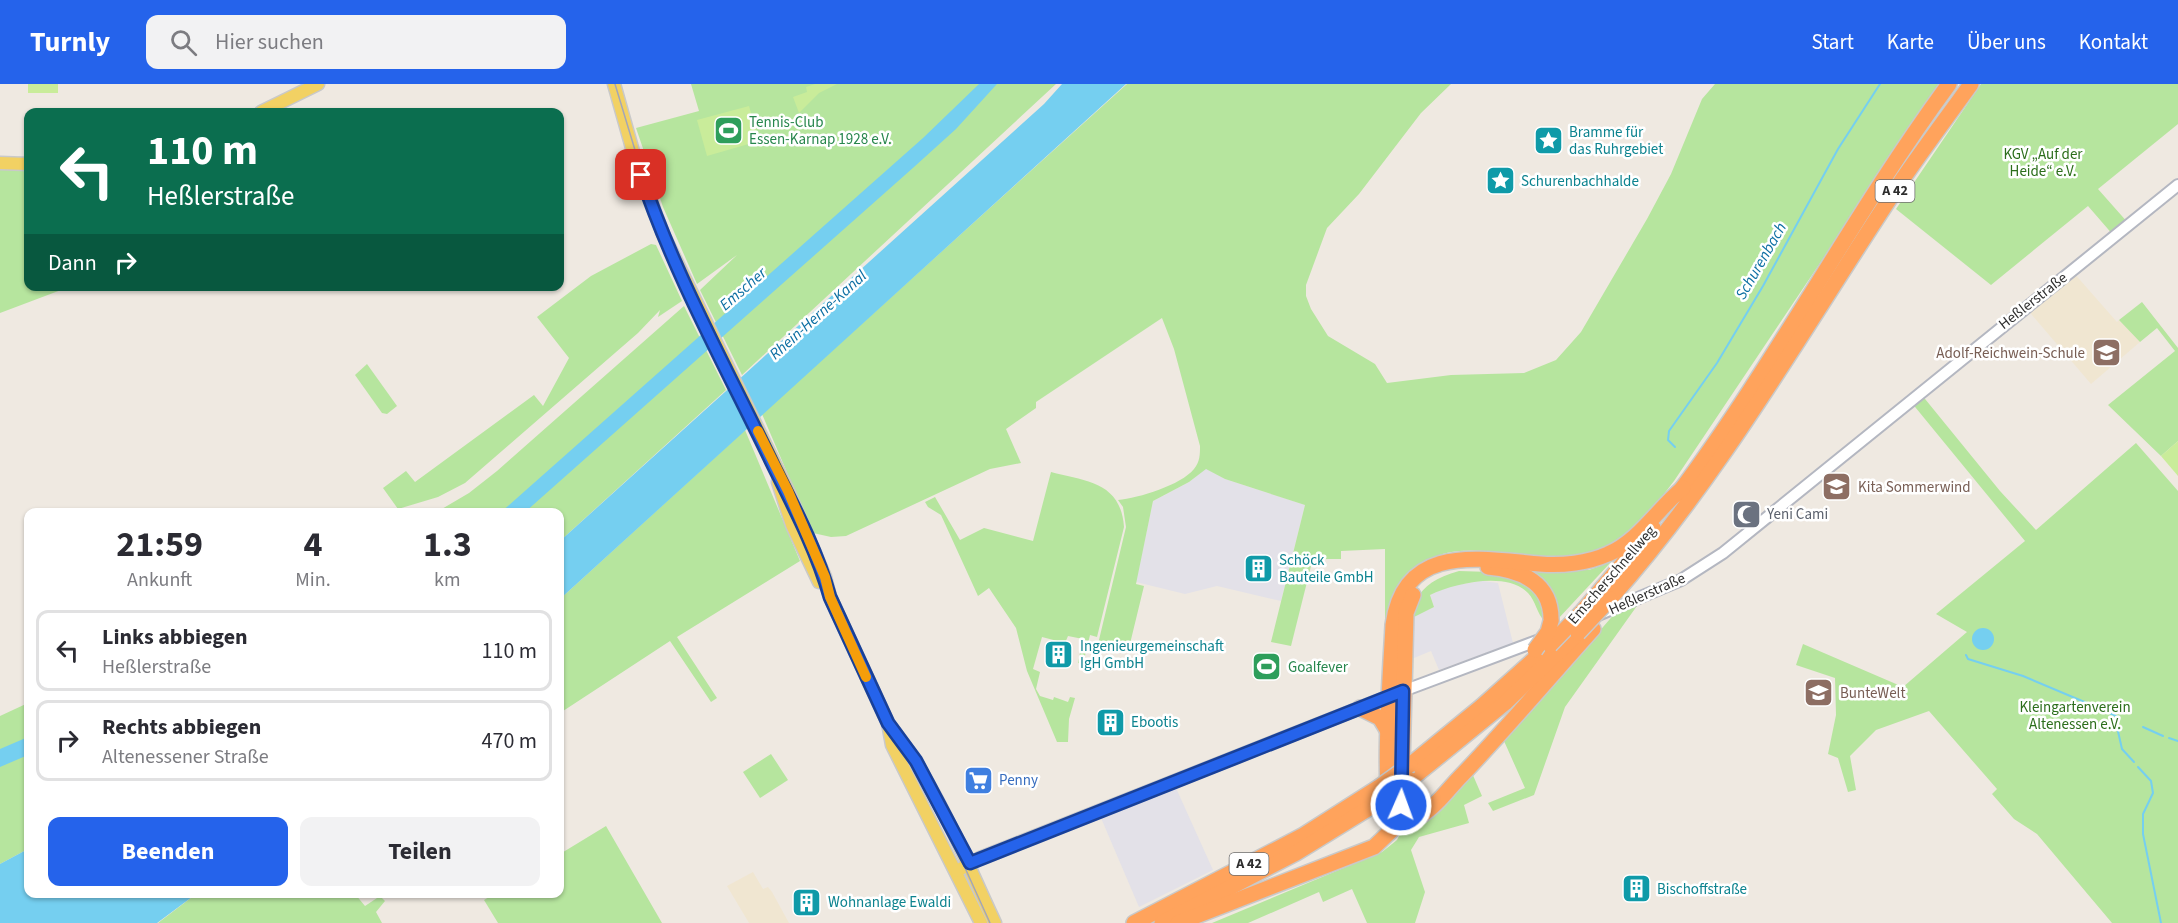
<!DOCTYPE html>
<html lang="de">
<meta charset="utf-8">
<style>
body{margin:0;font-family:"Source Sans 3",sans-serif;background:#f2f2f3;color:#2b2b33;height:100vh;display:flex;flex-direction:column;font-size:22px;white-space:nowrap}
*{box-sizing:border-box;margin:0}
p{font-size:20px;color:#7c7c81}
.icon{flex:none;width:33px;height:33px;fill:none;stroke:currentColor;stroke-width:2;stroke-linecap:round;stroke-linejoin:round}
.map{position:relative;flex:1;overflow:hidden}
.drawer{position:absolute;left:24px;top:424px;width:540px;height:390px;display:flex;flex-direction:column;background:#fff;border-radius:12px;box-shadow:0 2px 4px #0004}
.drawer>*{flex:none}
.banner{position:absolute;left:24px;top:24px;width:540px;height:183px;border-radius:12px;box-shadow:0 2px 4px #0004;background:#0b6e4f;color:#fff;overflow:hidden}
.pin{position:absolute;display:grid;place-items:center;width:51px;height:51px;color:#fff;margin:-26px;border-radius:12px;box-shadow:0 3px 9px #0006}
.me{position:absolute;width:66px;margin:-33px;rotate:2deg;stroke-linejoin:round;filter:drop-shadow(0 0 4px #0008)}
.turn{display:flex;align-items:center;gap:21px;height:126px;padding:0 24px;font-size:27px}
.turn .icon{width:78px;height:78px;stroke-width:2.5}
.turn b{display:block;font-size:42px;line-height:51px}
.then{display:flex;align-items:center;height:57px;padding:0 24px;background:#0003;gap:12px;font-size:22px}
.eta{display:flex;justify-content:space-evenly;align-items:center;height:102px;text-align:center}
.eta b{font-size:36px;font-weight:700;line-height:42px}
.action{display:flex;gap:12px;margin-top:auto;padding:12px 24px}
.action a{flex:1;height:69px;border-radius:12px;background:#2563eb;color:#fff;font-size:24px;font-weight:700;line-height:69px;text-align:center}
.action a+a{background:#f2f2f3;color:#2b2b33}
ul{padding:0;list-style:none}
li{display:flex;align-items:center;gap:18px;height:81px;margin:0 12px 9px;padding:0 12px;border:3px solid #e1e1e2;border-radius:12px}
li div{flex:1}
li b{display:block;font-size:22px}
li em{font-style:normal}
header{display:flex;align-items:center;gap:36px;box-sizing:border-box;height:84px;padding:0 30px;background:#2563eb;color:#fff}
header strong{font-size:28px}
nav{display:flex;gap:33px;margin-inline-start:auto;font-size:21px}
.search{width:420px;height:54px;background:#f2f2f3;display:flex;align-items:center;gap:15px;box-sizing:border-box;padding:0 21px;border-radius:12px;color:#7c7c81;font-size:22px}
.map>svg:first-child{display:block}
.industrial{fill:#e3e1e8}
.education{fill:#f0e6d1}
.green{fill:#b6e59e}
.pitch{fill:#c9ec9a}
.water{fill:#75cff0}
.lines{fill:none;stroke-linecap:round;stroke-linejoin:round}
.stream{stroke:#75cff0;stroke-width:2}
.minor-casing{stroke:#b4b7c1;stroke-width:14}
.major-casing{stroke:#c9c9c9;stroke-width:15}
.highway-casing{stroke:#c9c9c9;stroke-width:18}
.minor{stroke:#fff;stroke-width:10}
.major{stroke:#f2d163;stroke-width:12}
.highway{stroke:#ffa35c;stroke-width:15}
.tram{stroke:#a3a6b8;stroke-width:1.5}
.highway-bridge-casing{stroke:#c9c9c9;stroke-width:18;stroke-linecap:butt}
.highway-bridge{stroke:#ffa35c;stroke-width:15}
.route-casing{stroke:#184099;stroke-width:15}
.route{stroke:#2563eb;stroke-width:10}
.slow{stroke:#f59e0b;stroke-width:10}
.labels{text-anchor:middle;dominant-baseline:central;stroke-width:5;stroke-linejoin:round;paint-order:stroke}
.shield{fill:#fff;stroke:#6d6d6d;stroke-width:1.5}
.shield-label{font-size:14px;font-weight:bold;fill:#2e2e2e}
.leisure-label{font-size:15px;fill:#27864d;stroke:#fff;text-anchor:start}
.culture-label{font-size:15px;fill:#0d838f;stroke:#fff;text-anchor:start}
.park-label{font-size:15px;fill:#2c6e1b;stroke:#fff}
.street-label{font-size:15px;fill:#2e2e2e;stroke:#fff}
.education-label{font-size:15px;fill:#785e54;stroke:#fff;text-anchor:start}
.worship-label{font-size:15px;fill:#5b616d;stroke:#fff;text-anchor:start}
.shop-label{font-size:15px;fill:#366cbe;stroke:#fff;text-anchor:start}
.water-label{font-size:16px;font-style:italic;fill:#0d6fa3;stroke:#fff}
</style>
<header>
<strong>Turnly</strong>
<div class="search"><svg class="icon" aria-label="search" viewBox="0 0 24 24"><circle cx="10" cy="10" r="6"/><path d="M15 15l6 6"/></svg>Hier suchen</div>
<nav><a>Start</a><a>Karte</a><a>Über uns</a><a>Kontakt</a></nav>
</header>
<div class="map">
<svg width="2178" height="839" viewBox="0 0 2178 839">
<rect width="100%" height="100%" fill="#efe9e1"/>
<g class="industrial">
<polygon points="1206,384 1225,395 1305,421 1281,517 1217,502 1185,510 1136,498 1153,417 1189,398"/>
<polygon points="1482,497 1498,499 1513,559 1439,586 1431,567 1414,574 1414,532 1434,523 1430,511 1449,502"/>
<polygon points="1176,704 1213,786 1139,823 1101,734"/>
</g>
<g class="education">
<polygon points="2073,188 2117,238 2119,236 2140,258 2091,300 2026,224"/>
<polygon points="753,788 763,805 768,803 772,808 789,839 749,839 727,802"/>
</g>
<g class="green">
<polygon points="691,0 1056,0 742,291 700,206 737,171 697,200 663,123 636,44 699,27"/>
<path d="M1127 0H1451L1421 29 1359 110 1327 144 1306 201V212L1311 225 1328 252 1375 280 1387 299 1451 291 1524 289 1556 276 1581 248 1647 135 1671 90 1702 15 1715 0H1940L1674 397C1651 427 1627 459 1589 472 1546 486 1456 446 1423 482 1410 497 1395 532 1385 551V465L1341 467V475H1323L1311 482 1291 562 1271 558 1305 421 1225 395 1206 385 1189 398 1153 417 1136 500 1144 502 1128 568 1098 560 1126 443 1123 423 1118 416C1139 414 1181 401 1194 385 1200 378 1200 370 1200 362L1174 265 1162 234 1036 318V324L1006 345 1021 379 990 385 846 452 831 453 813 449 762 330Z"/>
<polygon points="1981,0 2178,0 2178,40 2098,105 2129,140 2114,152 2088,122 1991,201 1896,125"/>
<polygon points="0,79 28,81 28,202 69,203 0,229"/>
<polygon points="651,160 656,161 682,217 658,233 660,226 638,249 465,399 438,413 398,425 383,404 406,387 415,398 534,311 543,322 569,274 537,233 591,192"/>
<polygon points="2142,218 2178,264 2178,357 2161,372 2108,321 2175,267 2157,244 2140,258 2119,236"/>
<polygon points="684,222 726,306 560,457 560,429 435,429 469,409 497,387"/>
<polygon points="367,280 397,322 387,330 382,329 355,291"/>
<polygon points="1921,310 2000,407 2036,446 2136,359 2178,407 2178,839 2112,839 2037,750 2014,735 1992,710 1997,705 1929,627 1876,646 1850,672 1856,706 1848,708 1838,674 1828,670 1836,631 1835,594 1796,581 1803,560 1903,603 1967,548 1936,530 2025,457 1911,318"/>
<polygon points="745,346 800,477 677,553 717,614 711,618 670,557 560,629 560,515"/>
<path d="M1051 388C1086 397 1121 398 1124 443L1097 553 1090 551 1083 580 1078 579 1083 555 1068 552 1065 559 1042 553 1033 585 1040 588 1036 605 1040 612 1053 616 1054 613 1068 618 1070 613 1075 614 1069 635 1068 658H1057L1027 587 1016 544 989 504 978 512 941 431 928 423 925 418 935 413 960 456 984 444 1033 457Z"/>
<path d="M1611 478 1558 535C1555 507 1553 500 1527 486H1589Z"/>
<path d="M1459 487 1491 488 1521 493 1541 507 1545 537C1537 531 1536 517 1528 509 1507 487 1455 499 1430 511L1434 523 1414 533 1413 591 1409 588C1409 539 1402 502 1459 487Z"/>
<polygon points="1644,512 1565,623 1534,711 1493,727 1488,719 1525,704 1504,657 1623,520"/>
<polygon points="28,619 28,765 0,780 0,632"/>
<polygon points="771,670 788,696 760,714 743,688"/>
<polygon points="1472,689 1482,712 1464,721 1469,739 1419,753 1411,766 1425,808 1415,839 1367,839 1352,805 1323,818 1319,808 1248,839 1212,839 1382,768 1397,756 1403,744 1425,737"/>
<polygon points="606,742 662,839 498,839 484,816 494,810 560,810 560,770"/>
<polygon points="196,810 355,810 365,822 380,812 385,817 376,828 382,839 158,839"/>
</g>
<g class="pitch">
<rect x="28" y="0" width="30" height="9"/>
<polygon points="815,0 837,0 819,9 799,29 793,13 807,8 806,3"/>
<polygon points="749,22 759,57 707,72 697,36"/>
<polygon points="2178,357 2178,392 2161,372"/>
</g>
<g class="water">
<polygon points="979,0 997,0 956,45 914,83 524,429 500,429 923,54"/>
<polygon points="1062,0 1126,0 560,515 560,457 1044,20"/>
<circle cx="1983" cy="555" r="11"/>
<polygon points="28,653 28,671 0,683 0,665"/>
<polygon points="28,765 28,810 196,810 157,839 0,839 0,780"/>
</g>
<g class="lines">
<g class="stream">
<polyline points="1675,363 1668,356 1669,347 1717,279 1763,202 1838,65 1880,0"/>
<polyline points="1966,571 1968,575 2023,592 2094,622"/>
<polyline points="2101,625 2118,633"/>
<polyline points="2117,643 2122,665 2134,678"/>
<polyline points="2143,643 2163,652"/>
<polyline points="2169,654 2178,657"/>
<polyline points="2138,683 2151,697 2153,709 2143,730 2143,750 2161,839"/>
</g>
<defs>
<g id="minor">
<polyline points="1598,531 1681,496 1723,469 2178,101"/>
<polyline points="1403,607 1542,555"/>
</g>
<g id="major">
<polyline points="614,0 634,71 663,150 788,407 825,493 830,513 888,639 892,661 981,839"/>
<polyline points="261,28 318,0"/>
<polyline points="0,79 28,80"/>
<polyline points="778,398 792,441 819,498"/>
<path d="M890 642C937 702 963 771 995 839"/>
<polyline points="957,787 980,774 1395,610"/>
</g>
<g id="highway">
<path d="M1678 410C1776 279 1852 132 1949 0"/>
<path d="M1488 483C1522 486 1552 499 1551 537"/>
<path d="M1610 515C1724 387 1807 238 1902 96 1924 64 1948 32 1971 0"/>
<polyline points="1581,529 1653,444"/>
<path d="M1593 545C1549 594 1507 644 1462 691 1449 704 1436 723 1420 732 1413 736 1400 736 1394 730 1380 718 1392 568 1393 541 1404 458 1481 475 1540 480 1562 482 1588 479 1608 470 1639 457 1658 424 1683 404"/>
<polyline points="1360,624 1380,634 1389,649"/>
<polyline points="1410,681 1482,622 1550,561"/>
<polyline points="1410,696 1505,619 1573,554"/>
<polyline points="1134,839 1302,752 1379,703"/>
<polyline points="1162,839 1296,769 1379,718"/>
<polyline points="1178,839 1374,763 1395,743 1401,721 1406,529 1413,511"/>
</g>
</defs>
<use href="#minor" class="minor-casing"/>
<use href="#major" class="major-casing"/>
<use href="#highway" class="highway-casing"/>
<use href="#minor" class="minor"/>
<use href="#major" class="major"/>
<use href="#highway" class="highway"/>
<polyline class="tram" points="615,0 645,99 668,155 768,365 828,505 889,638 942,733 990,839"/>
<defs>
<g id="highway-bridge">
<polyline points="1578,549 1610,515"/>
<polyline points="1550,561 1581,529"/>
<polyline points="1535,566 1548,548 1551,537"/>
<polyline points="1379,703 1410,681"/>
<polyline points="1379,718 1410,696"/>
</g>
</defs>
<use href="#highway-bridge" class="highway-bridge-casing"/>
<use href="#highway-bridge" class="highway-bridge"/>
</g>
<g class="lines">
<defs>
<path id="route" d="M641 91C675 192 728 287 774 383 795 425 817 467 830 513L888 639 916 677 970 779 1403 607 1401 721"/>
</defs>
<use href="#route" class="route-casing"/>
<use href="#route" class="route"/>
<polyline class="slow" points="758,347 788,407 825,493 830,513 866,593"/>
</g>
<defs>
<symbol id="stadium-square" viewBox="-11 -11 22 22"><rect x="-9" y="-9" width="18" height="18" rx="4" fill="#2e9e5b" stroke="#fff"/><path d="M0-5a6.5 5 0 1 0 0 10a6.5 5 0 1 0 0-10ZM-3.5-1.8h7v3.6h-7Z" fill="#fff"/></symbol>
<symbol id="sight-square" viewBox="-11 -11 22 22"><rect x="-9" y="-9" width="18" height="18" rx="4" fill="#0f9aa8" stroke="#fff"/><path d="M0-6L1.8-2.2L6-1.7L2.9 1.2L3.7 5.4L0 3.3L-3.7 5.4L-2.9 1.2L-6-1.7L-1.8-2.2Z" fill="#fff"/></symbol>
<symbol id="school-square" viewBox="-11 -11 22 22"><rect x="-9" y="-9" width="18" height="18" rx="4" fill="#8d6e63" stroke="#fff"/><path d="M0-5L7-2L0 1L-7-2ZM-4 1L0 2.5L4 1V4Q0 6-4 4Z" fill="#fff"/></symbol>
<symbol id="mosque-square" viewBox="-11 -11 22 22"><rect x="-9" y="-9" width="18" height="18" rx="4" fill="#6b7280" stroke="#fff"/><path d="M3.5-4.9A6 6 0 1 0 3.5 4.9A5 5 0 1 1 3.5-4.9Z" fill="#fff"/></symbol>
<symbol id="building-square" viewBox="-11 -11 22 22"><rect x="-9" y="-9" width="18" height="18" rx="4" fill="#0f9aa8" stroke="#fff"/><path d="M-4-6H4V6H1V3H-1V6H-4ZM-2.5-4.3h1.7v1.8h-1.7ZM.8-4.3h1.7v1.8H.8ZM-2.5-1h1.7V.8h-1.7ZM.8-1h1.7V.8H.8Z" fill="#fff"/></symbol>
<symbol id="supermarket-square" viewBox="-11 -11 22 22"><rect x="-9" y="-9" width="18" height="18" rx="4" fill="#3f7fe0" stroke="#fff"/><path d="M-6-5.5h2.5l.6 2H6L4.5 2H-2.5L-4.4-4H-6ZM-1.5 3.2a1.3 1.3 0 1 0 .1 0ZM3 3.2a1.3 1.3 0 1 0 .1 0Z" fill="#fff"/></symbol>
</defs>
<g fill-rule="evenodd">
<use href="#stadium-square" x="712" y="30" width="33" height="33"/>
<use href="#sight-square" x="1532" y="40" width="33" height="33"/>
<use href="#sight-square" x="1484" y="80" width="33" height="33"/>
<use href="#school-square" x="2090" y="252" width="33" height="33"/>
<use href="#school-square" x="1820" y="386" width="33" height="33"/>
<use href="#mosque-square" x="1730" y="414" width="33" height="33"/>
<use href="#building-square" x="1242" y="468" width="33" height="33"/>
<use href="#building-square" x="1042" y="554" width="33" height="33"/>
<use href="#stadium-square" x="1250" y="566" width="33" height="33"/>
<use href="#school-square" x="1802" y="592" width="33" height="33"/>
<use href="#building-square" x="1094" y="622" width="33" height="33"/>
<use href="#supermarket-square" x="962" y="680" width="33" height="33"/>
<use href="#building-square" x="1620" y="788" width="33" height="33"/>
<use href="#building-square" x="790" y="802" width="33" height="33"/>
</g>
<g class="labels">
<g class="shield">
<rect x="1875.5" y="96" width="39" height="22" rx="4.5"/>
<rect x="1229.5" y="769" width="39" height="22" rx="4.5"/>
</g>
<g class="shield-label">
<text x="1895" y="107">A 42</text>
<text x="1249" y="780">A 42</text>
</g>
<g class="leisure-label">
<text x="749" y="38">Tennis-Club<tspan x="749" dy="17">Essen-Karnap 1928 e.V.</tspan></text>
<text x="1288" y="583">Goalfever</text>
</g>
<g class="culture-label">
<text x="1569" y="48">Bramme für<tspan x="1569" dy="17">das Ruhrgebiet</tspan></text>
<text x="1521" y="97">Schurenbachhalde</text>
<text x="1279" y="476">Schöck<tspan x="1279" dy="17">Bauteile GmbH</tspan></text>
<text x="1080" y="562">Ingenieurgemeinschaft<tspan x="1080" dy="17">IgH GmbH</tspan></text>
<text x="1131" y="638">Ebootis</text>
<text x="1657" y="805">Bischoffstraße</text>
<text x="828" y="818">Wohnanlage Ewaldi</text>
</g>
<g class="park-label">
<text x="2043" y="70">KGV „Auf der<tspan x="2043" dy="17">Heide“ e.V.</tspan></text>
<text x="2075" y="623">Kleingartenverein<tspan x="2075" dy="17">Altenessen e.V.</tspan></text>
</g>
<g class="street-label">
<text transform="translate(2033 217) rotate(-38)">Heßlerstraße</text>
<text transform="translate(1612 491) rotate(-49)">Emscherschnellweg</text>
<text transform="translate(1647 510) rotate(-24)">Heßlerstraße</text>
</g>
<g class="education-label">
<text x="2085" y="269" text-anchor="end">Adolf-Reichwein-Schule</text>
<text x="1858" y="403">Kita Sommerwind</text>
<text x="1840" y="609">BunteWelt</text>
</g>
<g class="worship-label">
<text x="1767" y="430">Yeni Cami</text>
</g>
<g class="shop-label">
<text x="999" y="696">Penny</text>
</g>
<g class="water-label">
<text transform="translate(1761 177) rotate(-60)">Schurenbach</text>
<text transform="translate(743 205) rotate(-41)">Emscher</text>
<text transform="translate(818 231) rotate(-42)">Rhein-Herne-Kanal</text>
</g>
</g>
</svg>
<div class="pin" style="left:641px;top:91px;background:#d93025"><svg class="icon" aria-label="arrive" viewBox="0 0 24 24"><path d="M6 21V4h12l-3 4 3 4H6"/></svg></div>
<svg class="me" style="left:1401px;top:721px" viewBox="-20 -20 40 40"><circle r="17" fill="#2563eb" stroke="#fff" stroke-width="3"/><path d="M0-11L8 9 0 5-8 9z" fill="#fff"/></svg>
<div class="banner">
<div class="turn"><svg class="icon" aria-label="left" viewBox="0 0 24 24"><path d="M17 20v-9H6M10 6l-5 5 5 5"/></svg><div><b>110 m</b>Heßlerstraße</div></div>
<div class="then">Dann<svg class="icon" aria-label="right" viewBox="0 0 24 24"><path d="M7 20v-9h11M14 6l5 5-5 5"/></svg></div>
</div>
<section class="drawer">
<div class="eta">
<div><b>21:59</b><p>Ankunft</p></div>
<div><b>4</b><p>Min.</p></div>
<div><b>1.3</b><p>km</p></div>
</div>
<ul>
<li><svg class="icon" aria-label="left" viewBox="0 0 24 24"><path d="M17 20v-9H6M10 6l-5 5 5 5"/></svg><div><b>Links abbiegen</b><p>Heßlerstraße</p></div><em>110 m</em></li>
<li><svg class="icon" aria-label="right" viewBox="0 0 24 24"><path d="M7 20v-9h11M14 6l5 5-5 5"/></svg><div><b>Rechts abbiegen</b><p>Altenessener Straße</p></div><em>470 m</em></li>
</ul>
<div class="action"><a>Beenden</a><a>Teilen</a></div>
</section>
</div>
